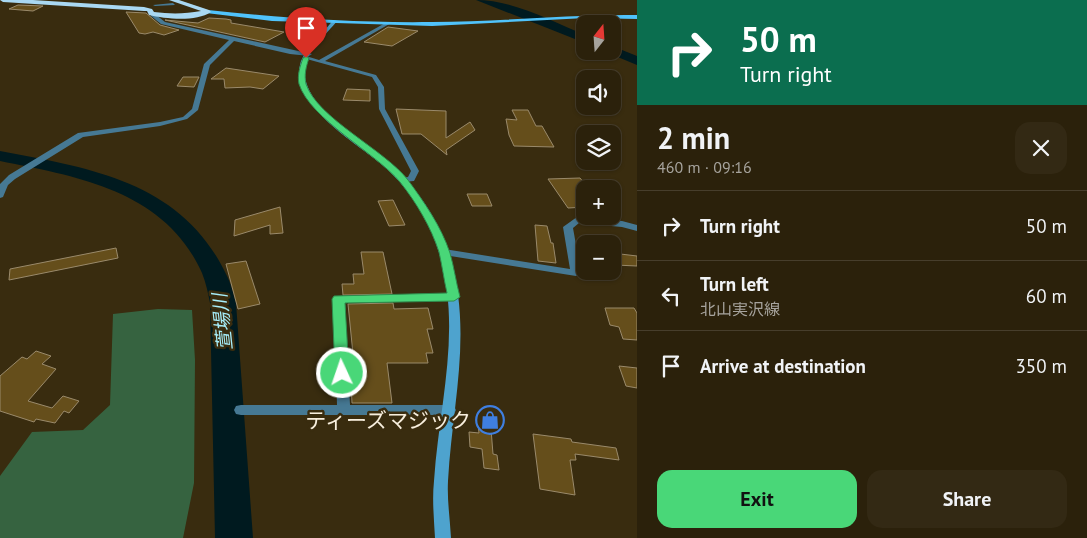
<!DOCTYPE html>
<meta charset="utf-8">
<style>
body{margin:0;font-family:"PT Sans","Noto Sans JP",sans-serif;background:#332914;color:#f1f3f6;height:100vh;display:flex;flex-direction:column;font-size:19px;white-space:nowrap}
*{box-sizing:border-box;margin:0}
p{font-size:16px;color:#a6a39d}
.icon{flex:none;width:28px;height:28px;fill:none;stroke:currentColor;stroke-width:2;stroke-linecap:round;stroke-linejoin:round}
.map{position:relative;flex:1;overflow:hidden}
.details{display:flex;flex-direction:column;background:#2b210b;width:450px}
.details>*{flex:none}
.top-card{background:#0b6e4f;color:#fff;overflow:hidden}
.needle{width:32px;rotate:17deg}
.controls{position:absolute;left:576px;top:15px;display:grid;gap:10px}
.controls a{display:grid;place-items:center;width:45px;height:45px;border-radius:10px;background:#2b210b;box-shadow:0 1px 4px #0004,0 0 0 1px #473e2c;font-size:25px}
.pin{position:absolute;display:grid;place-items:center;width:42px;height:42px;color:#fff;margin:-51px -21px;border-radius:50% 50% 50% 0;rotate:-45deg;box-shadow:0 0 5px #0007}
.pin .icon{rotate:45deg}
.me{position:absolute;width:55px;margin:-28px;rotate:357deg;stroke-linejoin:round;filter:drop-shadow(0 0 4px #0008)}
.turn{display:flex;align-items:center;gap:18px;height:105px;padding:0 20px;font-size:22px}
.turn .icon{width:65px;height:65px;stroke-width:2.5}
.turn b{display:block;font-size:35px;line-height:42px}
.round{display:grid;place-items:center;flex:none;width:52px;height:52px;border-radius:15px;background:#332914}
.overview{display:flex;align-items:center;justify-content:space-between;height:85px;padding:0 20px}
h1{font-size:30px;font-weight:600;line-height:38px}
.cta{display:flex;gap:10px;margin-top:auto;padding:10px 20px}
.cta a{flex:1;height:58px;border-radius:15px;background:#49d778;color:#111;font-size:20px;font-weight:600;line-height:58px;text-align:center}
.cta a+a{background:#332914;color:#f1f3f6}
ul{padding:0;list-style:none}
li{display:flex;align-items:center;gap:15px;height:70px;padding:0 20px;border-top:1px solid #473e2c}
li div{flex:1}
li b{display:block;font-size:19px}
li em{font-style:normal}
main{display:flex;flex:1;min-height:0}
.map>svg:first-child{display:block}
.green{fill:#366340}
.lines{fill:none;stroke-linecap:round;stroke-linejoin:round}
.river{fill:#001a1f;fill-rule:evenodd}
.building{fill:#654e1b;stroke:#9a8a6b}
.street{fill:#467994;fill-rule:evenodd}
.secondary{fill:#4ea3ce;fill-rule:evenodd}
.primary{fill:#50c3fb;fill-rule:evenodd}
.highway{fill:#a9d8f2;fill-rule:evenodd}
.route{fill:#49d778;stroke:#2f8c4e}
.labels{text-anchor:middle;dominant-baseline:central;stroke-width:5;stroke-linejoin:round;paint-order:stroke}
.water-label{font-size:19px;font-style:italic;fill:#a6eefb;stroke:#392c0f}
.near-poi-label{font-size:21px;fill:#f8efde;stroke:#392c0f;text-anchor:end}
</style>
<main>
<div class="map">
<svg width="637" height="538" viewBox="0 0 637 538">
<rect width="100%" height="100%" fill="#392c0f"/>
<polygon class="green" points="158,309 192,310 195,360 194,483 183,538 0,538 0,476 32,432 83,430 110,405 113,314"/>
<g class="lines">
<g class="river">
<path d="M476 0C513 0 551 21 585 35V43Z"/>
<polygon points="612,46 637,56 637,65 608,53 607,51 612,51"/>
<path d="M0 151C91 168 182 182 226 274 231 283 233 293 236 303L253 538H215L210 303C208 293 206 283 202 273 165 191 80 177 0 161Z"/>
</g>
</g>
<g class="building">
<polygon points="18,5 43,6 33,11 9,9"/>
<polygon points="126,12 146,13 160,25 179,30 164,35 153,32 145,34 139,33"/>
<polygon points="209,18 226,19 231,20 231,23 284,32 265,42 165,20 198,23"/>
<polygon points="388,27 418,31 392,46 364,42"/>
<polygon points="226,68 279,76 263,89 250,87 225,88 224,79 211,79"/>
<polygon points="183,77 199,77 194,87 177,86"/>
<polygon points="347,89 370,90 370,101 343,100"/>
<polygon points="396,109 446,111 446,138 470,122 475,130 446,150 447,155 421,134 402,134"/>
<polygon points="512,110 528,110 536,126 542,126 554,147 514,146 509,135 506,119 517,120"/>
<polygon points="580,178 585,184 585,207 568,208 548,179"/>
<polygon points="467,194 487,194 492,206 472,206"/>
<polygon points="393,200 405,225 389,226 378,201"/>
<polygon points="280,207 283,233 270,234 270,225 234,236 235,220"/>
<polygon points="535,225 547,226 551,243 553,243 556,263 538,261"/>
<polygon points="116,248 118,258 9,280 10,269"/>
<polygon points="361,252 383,252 392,294 343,295 342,284 354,284 353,274 364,274"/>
<polygon points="612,253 637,256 637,266 615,265 612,263"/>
<polygon points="246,261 260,304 238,309 226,264"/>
<polygon points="393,303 394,309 428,308 433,329 427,329 433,353 426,353 428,363 387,363 392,403 352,403 350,364 354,364 348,304"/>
<polygon points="605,308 634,308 637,313 637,340 623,339 619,327 610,325"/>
<polygon points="36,351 51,356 42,364 56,369 28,401 52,408 63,396 79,401 69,413 64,411 55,423 36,419 34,422 0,411 0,376 22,357 27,359"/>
<polygon points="619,366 637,368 637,388 626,386"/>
<polygon points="477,415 498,417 499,430 491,429 493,454 497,455 499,470 484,468 482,449 470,447 469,432 479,433"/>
<polygon points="533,434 571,439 572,442 616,448 619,460 575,454 576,460 570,460 575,495 540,489"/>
</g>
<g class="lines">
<g class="street">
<polygon points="173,3 175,5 155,6 153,5"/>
<polygon points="151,14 155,14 165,22 312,54 309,56 290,54 234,41 210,65 198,110 187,119 160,126 83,137 15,179 8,185 3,197 0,198 0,184 9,175 78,133 160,122 183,117 192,109 204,64 229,40 161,24 151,16"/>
<polygon points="387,22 391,23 325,61 376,75 384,87 385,109 419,171 414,181 403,182 399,180 400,178 408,177 411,171 379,109 378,87 372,77 303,58 306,56 319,60"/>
<polygon points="577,217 622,221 637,225 637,231 622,227 579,223 573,228 581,273 576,276 444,255 439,252 444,249 570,269 563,227"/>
<polygon points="453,294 458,297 457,299 345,302 350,405 449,405 454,406 456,410 454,414 449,415 241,415 236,414 234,410 236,406 241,405 337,405 334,299 335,297"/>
</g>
<path class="secondary" d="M333 20 337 21C327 34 307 50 305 67 299 108 369 143 395 167 412 184 428 206 439 228 478 314 453 393 448 481 447 500 450 519 451 538H435C434 519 432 500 434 481 440 393 467 314 430 228 420 207 405 186 388 170 363 146 289 107 300 65 304 48 323 34 333 20Z"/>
<path class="primary" d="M208 10C282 18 357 23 432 22 500 22 568 14 637 15V19L586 18 432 26 272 21 206 13Z"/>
<path class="highway" d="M0 0H33L144 7 152 9 154 12C170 14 185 14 201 11L169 0H179L209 10 211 12C196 22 166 19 149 15L147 11H144L3 2Z"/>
</g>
<path class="route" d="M306 56 309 58C306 67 304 75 306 84 317 118 385 150 408 180 424 202 441 226 450 253 454 267 456 282 460 297L454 301 345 303 349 373 347 377 342 378 337 377 335 373 332 299 334 296 447 293C444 280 442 265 439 252 431 227 416 202 400 182 376 153 310 119 299 84 297 75 300 67 303 58Z"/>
<defs>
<symbol id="shop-ring" viewBox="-11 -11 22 22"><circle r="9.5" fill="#392c0f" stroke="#3f7fe0" stroke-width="1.5"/><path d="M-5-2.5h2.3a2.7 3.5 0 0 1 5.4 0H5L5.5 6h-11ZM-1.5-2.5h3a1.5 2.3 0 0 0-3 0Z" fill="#3f7fe0"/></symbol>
</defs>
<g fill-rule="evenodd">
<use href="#shop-ring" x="474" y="404" width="32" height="32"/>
</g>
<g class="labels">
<g class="water-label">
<text transform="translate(222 322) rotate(-96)">萱場川</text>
</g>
<g class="near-poi-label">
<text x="471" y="420">ティーズマジック</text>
</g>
</g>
</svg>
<div class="controls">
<a><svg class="needle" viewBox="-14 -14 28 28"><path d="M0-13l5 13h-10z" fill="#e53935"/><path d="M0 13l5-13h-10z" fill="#a6a39d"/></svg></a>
<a><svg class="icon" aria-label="sound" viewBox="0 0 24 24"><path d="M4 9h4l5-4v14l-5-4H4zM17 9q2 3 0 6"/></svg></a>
<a><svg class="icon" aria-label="layers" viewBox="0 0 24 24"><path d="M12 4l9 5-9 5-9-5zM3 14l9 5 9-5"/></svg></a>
<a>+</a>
<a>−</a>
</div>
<div class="pin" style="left:306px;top:58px;background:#d93025"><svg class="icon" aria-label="arrive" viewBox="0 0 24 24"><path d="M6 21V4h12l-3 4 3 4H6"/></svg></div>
<svg class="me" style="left:342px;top:373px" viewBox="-20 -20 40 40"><circle r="17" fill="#49d778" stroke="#fff" stroke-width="3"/><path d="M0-11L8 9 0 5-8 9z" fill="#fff"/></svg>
</div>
<section class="details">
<div class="top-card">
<div class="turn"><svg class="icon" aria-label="right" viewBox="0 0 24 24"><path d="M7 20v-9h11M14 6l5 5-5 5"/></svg><div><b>50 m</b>Turn right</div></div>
</div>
<div class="overview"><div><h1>2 min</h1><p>460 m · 09:16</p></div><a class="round"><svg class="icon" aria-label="close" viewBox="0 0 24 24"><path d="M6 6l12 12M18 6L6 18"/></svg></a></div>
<ul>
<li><svg class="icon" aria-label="right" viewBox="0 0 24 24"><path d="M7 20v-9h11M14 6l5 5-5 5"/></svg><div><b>Turn right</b></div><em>50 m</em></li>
<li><svg class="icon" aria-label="left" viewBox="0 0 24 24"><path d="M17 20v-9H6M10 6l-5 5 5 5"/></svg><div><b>Turn left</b><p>北山実沢線</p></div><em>60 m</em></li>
<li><svg class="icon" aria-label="arrive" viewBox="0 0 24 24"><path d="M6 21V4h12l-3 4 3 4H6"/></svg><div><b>Arrive at destination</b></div><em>350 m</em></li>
</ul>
<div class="cta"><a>Exit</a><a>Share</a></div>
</section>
</main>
